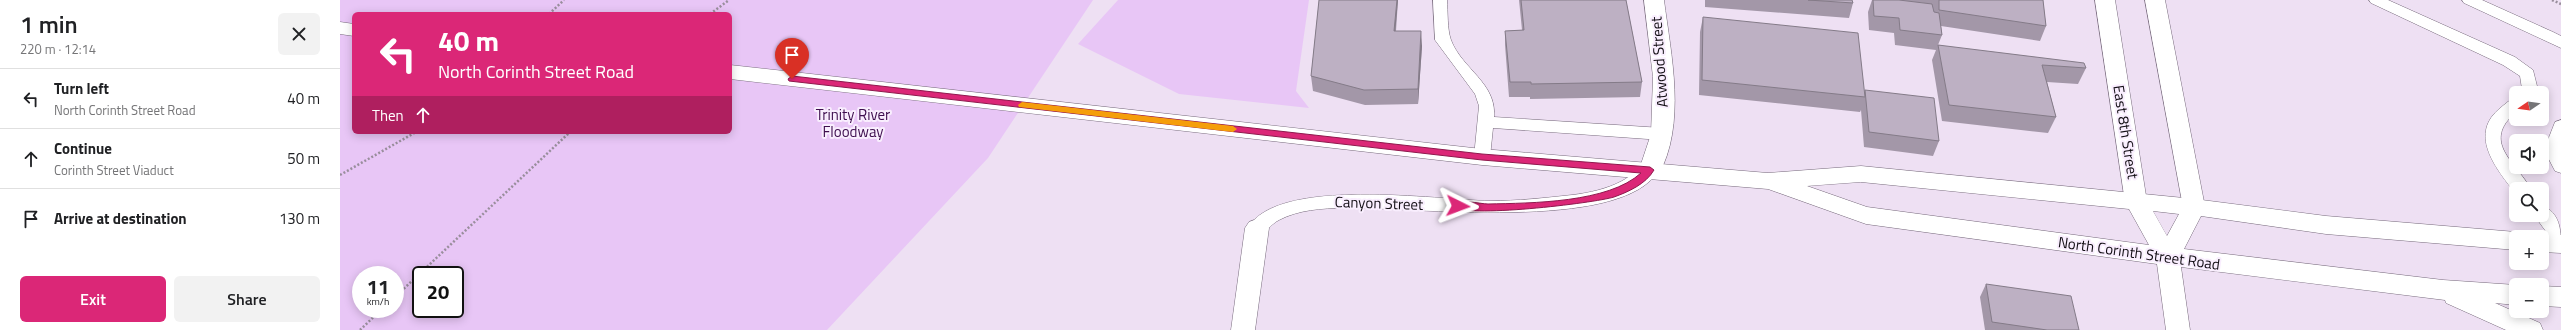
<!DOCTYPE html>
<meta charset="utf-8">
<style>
body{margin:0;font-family:"Titillium Web",sans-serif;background:#f2f2f2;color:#202124;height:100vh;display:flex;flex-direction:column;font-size:15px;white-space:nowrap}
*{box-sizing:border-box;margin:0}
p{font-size:13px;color:#757577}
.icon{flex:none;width:22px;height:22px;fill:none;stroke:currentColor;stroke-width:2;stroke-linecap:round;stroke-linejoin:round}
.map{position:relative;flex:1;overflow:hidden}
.details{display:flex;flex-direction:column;background:#fff;width:340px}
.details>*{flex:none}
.banner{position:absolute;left:12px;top:12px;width:380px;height:122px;border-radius:6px;box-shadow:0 2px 10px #0003;background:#db2777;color:#fff;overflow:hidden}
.needle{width:26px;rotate:257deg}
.fabs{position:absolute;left:2169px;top:86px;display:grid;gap:8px}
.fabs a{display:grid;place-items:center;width:40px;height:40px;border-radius:6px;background:#fff;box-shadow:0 2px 10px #0003;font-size:20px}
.speed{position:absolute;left:12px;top:266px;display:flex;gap:8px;font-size:20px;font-weight:700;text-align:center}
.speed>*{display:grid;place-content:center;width:52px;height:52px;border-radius:50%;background:#fff;box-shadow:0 2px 10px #0003;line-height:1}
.speed small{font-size:10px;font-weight:400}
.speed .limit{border:2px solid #111;border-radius:6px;background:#fff;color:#111}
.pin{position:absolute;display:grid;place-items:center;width:34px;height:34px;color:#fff;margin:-41px -17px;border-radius:50% 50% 50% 0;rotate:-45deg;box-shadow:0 0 4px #0007}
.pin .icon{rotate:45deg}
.me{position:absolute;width:44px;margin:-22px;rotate:93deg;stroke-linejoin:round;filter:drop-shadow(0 0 3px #0008)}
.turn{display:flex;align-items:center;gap:14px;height:84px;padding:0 20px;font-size:18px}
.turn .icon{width:52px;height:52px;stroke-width:2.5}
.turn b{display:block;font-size:28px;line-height:34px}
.then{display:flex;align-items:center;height:38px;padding:0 20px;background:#0003;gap:8px;font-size:15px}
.round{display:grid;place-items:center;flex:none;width:42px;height:42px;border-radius:6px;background:#f2f2f2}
.overview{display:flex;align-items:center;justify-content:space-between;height:68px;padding:0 20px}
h1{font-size:24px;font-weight:600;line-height:30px}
.button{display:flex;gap:8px;margin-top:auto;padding:8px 20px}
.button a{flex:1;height:46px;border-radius:6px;background:#db2777;color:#fff;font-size:16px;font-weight:600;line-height:46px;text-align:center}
.button a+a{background:#f2f2f2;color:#202124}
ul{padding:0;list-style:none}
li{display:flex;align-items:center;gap:12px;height:60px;padding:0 20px;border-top:1px solid #e0e0e0}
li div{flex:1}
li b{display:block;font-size:15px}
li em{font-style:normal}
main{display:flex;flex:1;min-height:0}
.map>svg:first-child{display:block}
.green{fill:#e8c6f6;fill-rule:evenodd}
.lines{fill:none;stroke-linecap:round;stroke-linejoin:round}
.service-casing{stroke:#776a7c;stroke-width:1}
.minor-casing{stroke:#776a7c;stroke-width:1}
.tertiary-casing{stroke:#776a7c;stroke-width:1}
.secondary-casing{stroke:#776a7c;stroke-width:1}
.path{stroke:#998e9c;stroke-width:2.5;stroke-dasharray:2 2;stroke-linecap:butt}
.service{fill:#fff;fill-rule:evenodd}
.minor{fill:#fff;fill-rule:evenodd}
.tertiary{fill:#fff;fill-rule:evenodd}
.secondary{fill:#fff;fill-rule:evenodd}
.wall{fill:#a397a8}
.shaded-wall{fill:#847b88}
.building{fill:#bdb0c3;stroke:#847b88}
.route{fill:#db2777;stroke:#8e194d}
.slow{fill:#f59e0b}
.labels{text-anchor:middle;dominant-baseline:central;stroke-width:4;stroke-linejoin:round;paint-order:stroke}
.street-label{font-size:15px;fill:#120e14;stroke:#f9eefe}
.park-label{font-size:15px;fill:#3e0e4e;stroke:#f9eefe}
</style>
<main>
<section class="details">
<div class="overview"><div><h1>1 min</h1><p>220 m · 12:14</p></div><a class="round"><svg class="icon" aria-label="close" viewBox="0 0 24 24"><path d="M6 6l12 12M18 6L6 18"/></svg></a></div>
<ul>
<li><svg class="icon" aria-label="left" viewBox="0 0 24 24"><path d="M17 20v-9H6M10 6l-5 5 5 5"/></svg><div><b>Turn left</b><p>North Corinth Street Road</p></div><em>40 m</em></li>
<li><svg class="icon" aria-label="ahead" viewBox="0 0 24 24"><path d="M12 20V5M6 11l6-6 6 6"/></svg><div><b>Continue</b><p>Corinth Street Viaduct</p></div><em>50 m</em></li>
<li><svg class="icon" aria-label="arrive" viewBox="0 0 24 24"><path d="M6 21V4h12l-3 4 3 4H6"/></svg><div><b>Arrive at destination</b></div><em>130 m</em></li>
</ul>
<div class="button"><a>Exit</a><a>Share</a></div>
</section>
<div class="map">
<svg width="2221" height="330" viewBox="0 0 2221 330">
<rect width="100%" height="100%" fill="#eee0f3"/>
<g class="green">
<path d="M0 0H753L648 158 487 330H0ZM14 14H390V132H14ZM21 275H55V309H21ZM81 275H115V309H81Z"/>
<polygon points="778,0 969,0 956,91 969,108 839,94 738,44"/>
</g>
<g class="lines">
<defs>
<g id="service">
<path d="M1093 0H1107C1108 12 1107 29 1111 40 1122 69 1157 83 1154 117L1322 128 1328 130 1330 134 1328 138 1322 140 1153 128 1150 157 1148 161H1136L1134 157 1139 106 1135 94 1095 40Z"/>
<polygon points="2029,0 2048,0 2175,57 2193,70 2198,90 2196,93 2179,93 2182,89 2180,76 2163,65 2031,3"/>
<polygon points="2122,0 2142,0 2213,32 2221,36 2221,48 2124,3"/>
<path d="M2176 97V112C2141 142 2175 161 2191 189H2176V194C2157 170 2129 136 2158 110 2164 105 2169 100 2176 97Z"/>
<polygon points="2221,120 2221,173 2215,171 2204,150 2215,122"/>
<path d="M1310 164 1316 166 1319 170C1282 234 1069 206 1004 208 982 208 958 210 939 220 928 226 924 237 911 233L908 228C937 176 1098 200 1150 201 1177 201 1205 198 1232 195 1249 193 1267 189 1282 181 1291 176 1300 167 1310 164Z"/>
<path d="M2202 206C2220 212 2221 230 2221 246L2215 244 2194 215H2202Z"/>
</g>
<g id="minor">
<path d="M1304 0H1324C1331 55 1347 124 1318 176L1310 178 1302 176 1299 170 1311 134 1313 77Z"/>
<polygon points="917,219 925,222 929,228 915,330 891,330 905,228 909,222"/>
</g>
<g id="tertiary">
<polygon points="1755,0 1775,0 1807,202 1804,208 1796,210 1788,208 1785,202"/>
<polygon points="1805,0 1825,0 1865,207 1862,213 1854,215 1846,213 1843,207"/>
</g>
<g id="secondary">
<polygon points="0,22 14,24 14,36 0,34"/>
<path d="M390 65 1142 149 1428 173 1521 166 1854 199 1986 216 2176 232 2185 237H2176V250L1986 234 1861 216 1844 249 2103 280 2176 285V305L2155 303 2200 323 2203 330H2166L2106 303 2105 300 1841 267 1850 330H1826L1817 264 1526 224 1428 189 1142 165 390 79ZM1521 182 1789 209 1809 245 1527 207 1467 186ZM1813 211 1839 214 1827 236Z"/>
<polygon points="2202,234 2221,235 2221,253 2202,252 2202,237 2194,237"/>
<polygon points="2202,286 2221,287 2221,307 2202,306"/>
</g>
</defs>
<use href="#service" class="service-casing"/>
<use href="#minor" class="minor-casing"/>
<use href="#tertiary" class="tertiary-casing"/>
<use href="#secondary" class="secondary-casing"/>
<g class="path">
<polyline points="2212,0 2221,4"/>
<polyline points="209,14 224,0"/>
<polyline points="370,14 389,0"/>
<polyline points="0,175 76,132"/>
<polyline points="55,297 230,132"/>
<polyline points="20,330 42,309"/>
</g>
<use href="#service" class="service"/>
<use href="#minor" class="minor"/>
<use href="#tertiary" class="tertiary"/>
<use href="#secondary" class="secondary"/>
</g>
<g class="wall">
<polygon points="979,0 1058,0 1056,31 1082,46 1078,104 1025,105 973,91 971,76"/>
<polygon points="1179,0 1286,0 1302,82 1300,97 1190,99 1190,97 1169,97 1165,45 1165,31 1182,30"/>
<polygon points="1365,0 1512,0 1513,3 1509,18 1365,7"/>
<polygon points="1532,0 1703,0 1706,26 1700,41 1601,26 1602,35 1598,45 1746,68 1738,84 1707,82 1716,117 1708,133 1602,121 1592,60 1596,50 1555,45 1554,33 1529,30 1528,12"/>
<polygon points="1363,17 1525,92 1525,90 1599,141 1593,156 1524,147 1521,110 1520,112 1359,95 1360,32"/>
<polygon points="1646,284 1739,330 1645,330 1640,297"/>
</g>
<g class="shaded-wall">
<polygon points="1057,0 1058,0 1054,45 1054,31"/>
<polygon points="1081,31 1082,46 1078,104 1078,89"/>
</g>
<g class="building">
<polygon points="979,0 1057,0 1054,31 1081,31 1078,89 1024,90 971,76"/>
<polygon points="1181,0 1286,0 1302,82 1191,84 1191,82 1170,82 1165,31 1184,30"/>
<polygon points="1468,0 1512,0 1513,3"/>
<polygon points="1533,0 1559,0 1592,4 1594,12 1599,13 1602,35 1560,30 1559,18 1534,16"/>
<polygon points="1599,0 1703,0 1706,26 1599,10"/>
<polygon points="1363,17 1518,33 1525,97 1362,80"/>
<polygon points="1598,45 1744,63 1746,68 1702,65 1716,117 1609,105"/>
<polygon points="1525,90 1594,98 1599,141 1529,132"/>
<polygon points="1646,284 1731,296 1739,330 1707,330 1652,322"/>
</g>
<path class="route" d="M452 76 1142 154 1310 167 1314 170C1306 184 1288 192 1274 197 1255 203 1122 219 1113 206 1118 198 1140 204 1148 204 1192 203 1268 203 1301 173L1142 160 449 81 448 79Z"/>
<polygon class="slow" points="682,102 893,126 897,129 893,132 679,107 678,105"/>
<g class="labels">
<g class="street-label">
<text transform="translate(1319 62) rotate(-94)">Atwood Street</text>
<text transform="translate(1786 132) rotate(81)">East 8th Street</text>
<text transform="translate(1039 203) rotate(2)">Canyon Street</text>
<text transform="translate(1799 253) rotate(8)">North Corinth Street Road</text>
</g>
<g class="park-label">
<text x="513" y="114">Trinity River<tspan x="513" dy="17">Floodway</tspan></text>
</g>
</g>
</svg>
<div class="fabs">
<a><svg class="needle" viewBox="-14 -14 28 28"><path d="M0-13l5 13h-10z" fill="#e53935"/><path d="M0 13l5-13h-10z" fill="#757577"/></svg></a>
<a><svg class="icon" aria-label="sound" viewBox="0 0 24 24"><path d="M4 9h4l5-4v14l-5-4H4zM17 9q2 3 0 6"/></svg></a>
<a><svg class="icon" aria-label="search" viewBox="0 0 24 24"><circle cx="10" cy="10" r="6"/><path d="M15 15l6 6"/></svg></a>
<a>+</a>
<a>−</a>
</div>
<div class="speed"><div>11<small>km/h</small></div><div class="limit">20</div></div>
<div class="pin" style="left:452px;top:79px;background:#d93025"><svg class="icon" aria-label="arrive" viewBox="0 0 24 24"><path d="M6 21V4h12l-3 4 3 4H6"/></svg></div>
<svg class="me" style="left:1118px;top:206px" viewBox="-20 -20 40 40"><path d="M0-17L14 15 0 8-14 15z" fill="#db2777" stroke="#fff" stroke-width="4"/></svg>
<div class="banner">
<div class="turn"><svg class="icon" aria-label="left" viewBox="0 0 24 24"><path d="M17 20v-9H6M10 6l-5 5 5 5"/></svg><div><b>40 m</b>North Corinth Street Road</div></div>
<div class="then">Then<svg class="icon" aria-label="ahead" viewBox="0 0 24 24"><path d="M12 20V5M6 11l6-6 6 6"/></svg></div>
</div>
</div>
</main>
